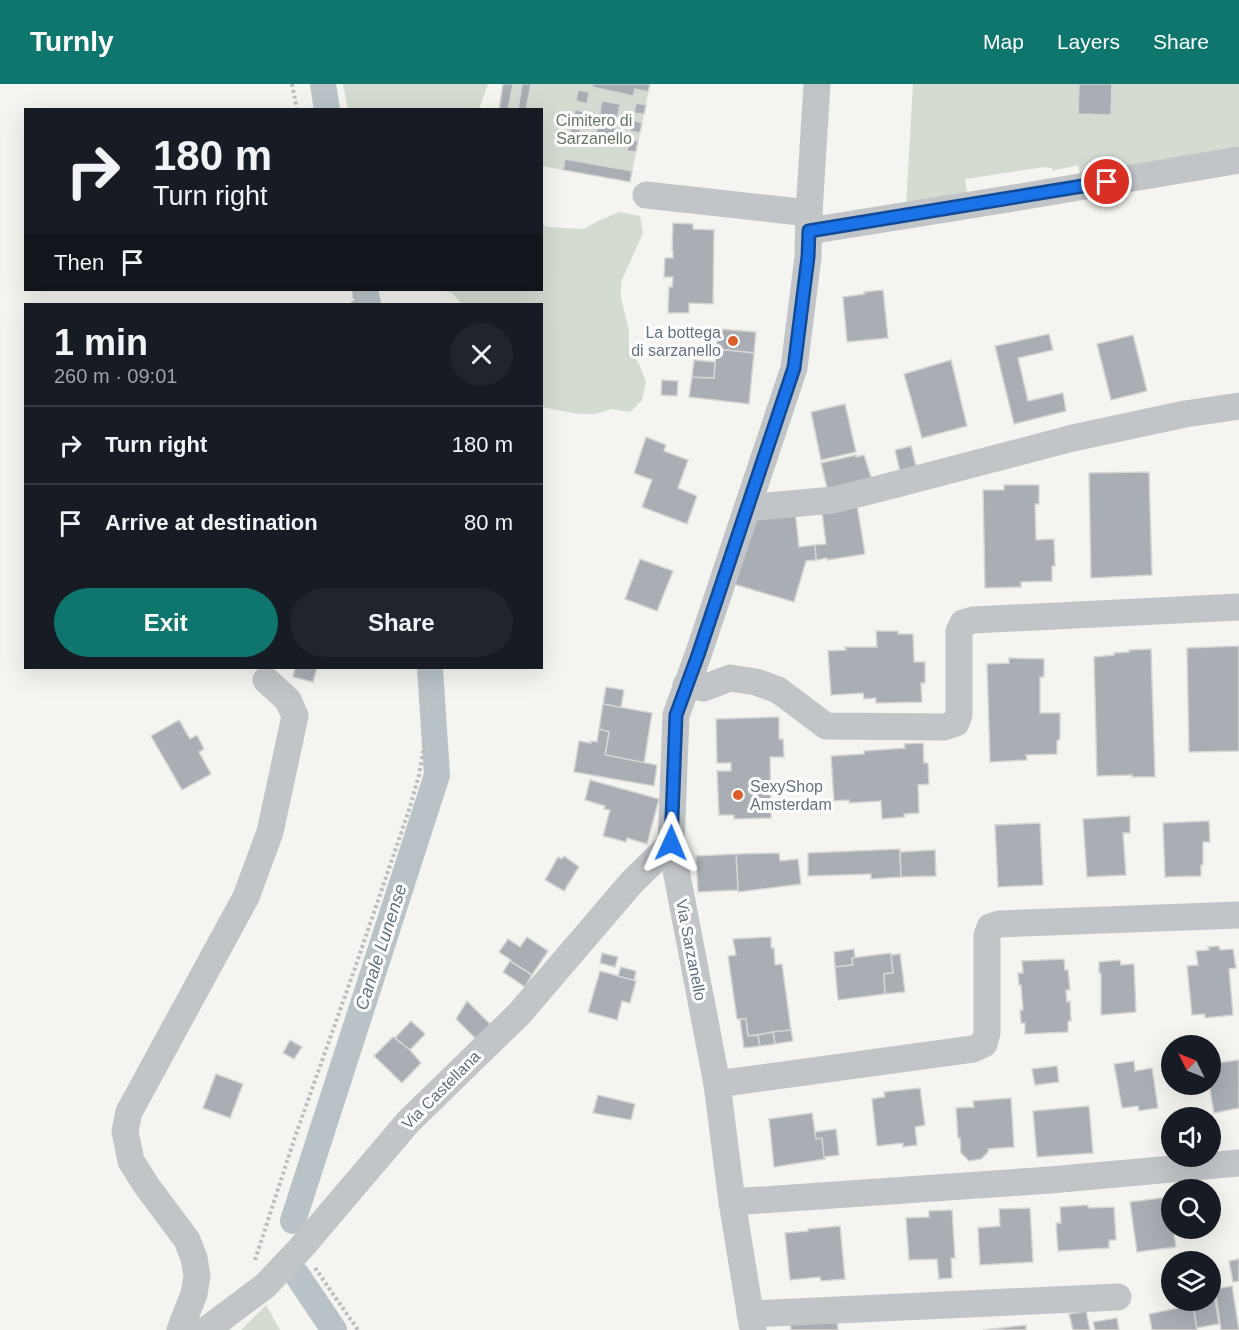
<!DOCTYPE html>
<meta charset="utf-8">
<style>
body{margin:0;font-family:Arial,sans-serif;background:#20242c;color:#f1f3f6;height:100vh;display:flex;flex-direction:column;font-size:22px;white-space:nowrap}
*{box-sizing:border-box;margin:0}
p{font-size:20px;color:#9ea1a6}
.icon{flex:none;width:33px;height:33px;fill:none;stroke:currentColor;stroke-width:2;stroke-linecap:round;stroke-linejoin:round}
.map{position:relative;flex:1;overflow:hidden}
.details{position:absolute;left:24px;top:219px;width:519px;height:366px;display:flex;flex-direction:column;background:#171b24;border-radius:0px;box-shadow:0 6px 24px #0002}
.details>*{flex:none}
.top-card{position:absolute;left:24px;top:24px;width:519px;height:183px;border-radius:0px;box-shadow:0 6px 24px #0002;background:#171b24;color:#f1f3f6;overflow:hidden}
.needle{width:39px;rotate:313deg}
.buttons{position:absolute;left:1161px;top:951px;display:grid;gap:12px}
.buttons a{display:grid;place-items:center;width:60px;height:60px;border-radius:50%;background:#171b24;box-shadow:0 6px 24px #0002;font-size:30px}
.pin{position:absolute;display:grid;place-items:center;width:51px;height:51px;color:#fff;margin:-26px;border:3px solid #fff;border-radius:50%;box-shadow:0 2px 6px #0007}
.me{position:absolute;width:66px;margin:-33px;rotate:1deg;stroke-linejoin:round;filter:drop-shadow(0 0 4px #0008)}
.turn{display:flex;align-items:center;gap:21px;height:126px;padding:0 30px;font-size:27px}
.turn .icon{width:78px;height:78px;stroke-width:2.5}
.turn b{display:block;font-size:42px;line-height:51px}
.then{display:flex;align-items:center;height:57px;padding:0 30px;background:#0003;gap:12px;font-size:22px}
.round{display:grid;place-items:center;flex:none;width:63px;height:63px;border-radius:32px;background:#20242c}
.head{display:flex;align-items:center;justify-content:space-between;height:102px;padding:0 30px}
h1{font-size:36px;font-weight:700;line-height:45px}
.button{display:flex;gap:12px;margin-top:auto;padding:12px 30px}
.button a{flex:1;height:69px;border-radius:36px;background:#0f766e;color:#fff;font-size:24px;font-weight:700;line-height:69px;text-align:center}
.button a+a{background:#20242c;color:#f1f3f6}
ul{padding:0;list-style:none}
li{display:flex;align-items:center;gap:18px;height:78px;padding:0 30px;border-top:2px solid #363941}
li div{flex:1}
li b{display:block;font-size:22px}
li em{font-style:normal}
header{display:flex;align-items:center;gap:36px;box-sizing:border-box;height:84px;padding:0 30px;background:#0f766e;color:#fff}
header strong{font-size:28px}
nav{display:flex;gap:33px;margin-inline-start:auto;font-size:21px}
.map>svg:first-child{display:block}
.green{fill:#d4dbd1}
.lines{fill:none;stroke-linecap:round;stroke-linejoin:round}
.canal{stroke:#b9c3c7;stroke-width:26}
.building{fill:#a8aeb4;stroke:#d5d5d3;stroke-width:1.5}
.path{stroke:#bbbdbf;stroke-width:4;stroke-dasharray:3 3;stroke-linecap:butt}
.minor{stroke:#c2c5c8;stroke-width:27}
.route-casing{stroke:#114b97;stroke-width:15}
.route{stroke:#1a73e8;stroke-width:10}
.poi-dot{fill:#da5f2a;stroke:#fff;stroke-width:2}
.labels{text-anchor:middle;dominant-baseline:central;stroke-width:6;stroke-linejoin:round;paint-order:stroke}
.park-label{font-size:16px;fill:#657763;stroke:#fff}
.poi-label{font-size:16px;fill:#647280;stroke:#fff;text-anchor:end}
.street-label{font-size:16px;fill:#647280;stroke:#fff}
.water-label{font-size:18px;font-style:italic;fill:#60737e;stroke:#fff}
</style>
<header>
<strong>Turnly</strong>
<nav><a>Map</a><a>Layers</a><a>Share</a></nav>
</header>
<div class="map">
<svg width="1239" height="1246" viewBox="0 0 1239 1246">
<rect width="100%" height="100%" fill="#f4f4f0"/>
<g class="green">
<polygon points="343,0 488,0 479,25 348,26"/>
<polygon points="503,0 650,0 630,98 542,82 542,26 499,26"/>
<polygon points="913,0 1239,0 1239,64 1081,93 1078,81 1052,87 1052,84 1045,83 965,95 968,115 906,123"/>
<polygon points="620,128 640,132 643,149 621,198 621,214 629,247 629,264 639,280 646,298 642,316 630,328 612,325 595,330 578,330 542,323 542,220 462,220 452,209 444,206 542,206 542,140 547,143 584,145 600,136"/>
<polygon points="266,1221 280,1246 241,1246"/>
</g>
<g class="lines">
<g class="canal">
<polyline points="323,0 327,26"/>
<polyline points="365,206 368,220"/>
<polyline points="293,1137 437,691 430,584"/>
<polyline points="297,1191 334,1246"/>
</g>
</g>
<g class="building">
<polygon points="503,0 513,0 508,26 499,26"/>
<polygon points="522,0 531,0 526,26 518,26"/>
<polygon points="593,0 650,0 648,8 635,5 633,12 592,3"/>
<polygon points="1079,0 1112,0 1111,31 1078,30"/>
<polygon points="578,6 589,8 587,20 576,17"/>
<polygon points="602,17 620,20 612,64 594,60"/>
<polygon points="636,19 646,21 644,30 634,29"/>
<polygon points="575,26 585,28 582,38 573,36"/>
<polygon points="633,36 642,39 640,49 630,47"/>
<polygon points="571,44 581,46 578,58 569,56"/>
<polygon points="629,55 638,57 636,68 627,67"/>
<polygon points="565,75 632,87 630,98 563,86"/>
<polygon points="673,139 693,140 693,145 714,146 713,220 689,219 689,229 668,229 669,203 672,203 673,193 664,193 665,174 673,174 673,166 672,166"/>
<polygon points="883,206 888,254 847,258 843,213 865,210 864,208"/>
<polygon points="719,245 756,248 754,269 716,265"/>
<polygon points="1049,250 1053,266 1018,274 1028,317 1063,309 1066,327 1014,340 995,262"/>
<polygon points="1133,251 1147,307 1111,316 1097,260"/>
<polygon points="716,265 754,269 749,320 689,313 692,293 714,294"/>
<polygon points="694,276 715,278 714,294 692,293"/>
<polygon points="951,276 967,342 922,354 904,290"/>
<polygon points="662,296 678,297 677,312 661,311"/>
<polygon points="845,320 856,368 821,376 811,328"/>
<polygon points="646,353 666,361 664,367 688,376 678,404 697,412 687,440 642,423 652,396 634,389"/>
<polygon points="911,362 916,382 900,387 895,366"/>
<polygon points="856,371 856,373 864,371 872,396 829,412 821,379"/>
<polygon points="1149,388 1152,491 1091,494 1089,389"/>
<polygon points="1004,401 1039,401 1039,420 1035,420 1036,456 1054,455 1055,482 1052,482 1052,497 1021,498 1021,503 985,504 983,406 1004,406"/>
<polygon points="856,415 865,470 827,476 827,474 816,476 815,461 826,460 821,420"/>
<polygon points="795,427 799,463 815,461 816,476 806,477 794,518 733,500 759,430"/>
<polygon points="640,475 673,487 657,527 625,515"/>
<polygon points="876,547 898,547 898,550 913,550 914,578 925,578 925,599 921,599 922,618 876,619 876,614 864,615 863,609 831,611 828,567 846,566 845,563 877,563"/>
<polygon points="1239,562 1239,667 1189,668 1187,564"/>
<polygon points="1151,565 1155,693 1132,693 1132,691 1097,692 1094,573 1114,571 1114,569 1129,568 1129,566"/>
<polygon points="1009,574 1044,575 1044,593 1040,593 1040,629 1060,629 1060,655 1057,657 1057,670 1026,671 1027,676 990,678 987,580 1009,579"/>
<polygon points="295,584 317,584 313,598 293,593"/>
<polygon points="606,603 624,606 621,624 603,620"/>
<polygon points="603,620 652,629 644,679 605,671 609,648 599,645"/>
<polygon points="779,633 779,655 783,655 784,673 770,673 771,734 734,735 734,731 719,731 717,687 731,687 731,679 717,679 716,635"/>
<polygon points="179,636 190,655 197,651 204,665 199,668 211,690 182,706 151,652"/>
<polygon points="599,645 609,648 605,671 657,681 654,702 574,688 579,657 591,659 591,657 597,658"/>
<polygon points="923,659 924,679 928,679 929,700 918,701 919,729 904,730 905,733 882,735 881,717 849,719 849,716 834,717 831,672 864,670 864,667 905,664 904,660"/>
<polygon points="590,696 659,715 647,760 627,754 626,758 603,752 610,726 604,725 605,722 585,716"/>
<polygon points="1130,732 1130,749 1123,749 1126,791 1087,793 1083,735"/>
<polygon points="1209,737 1210,758 1203,758 1203,781 1201,781 1201,792 1165,793 1163,739"/>
<polygon points="1040,739 1043,801 998,803 995,741"/>
<polygon points="900,765 901,793 871,795 871,790 808,792 808,769"/>
<polygon points="935,766 936,792 901,793 900,768"/>
<polygon points="779,769 780,777 798,775 801,800 738,808 736,770"/>
<polygon points="736,770 738,806 698,808 696,772"/>
<polygon points="564,772 579,783 564,807 545,796 558,773 562,775"/>
<polygon points="527,853 548,867 532,891 510,877 511,876 499,868 508,855 520,863"/>
<polygon points="771,853 771,864 774,864 775,881 782,880 791,946 748,952 746,935 737,935 728,872 736,871 733,855"/>
<polygon points="1219,862 1220,866 1233,865 1236,884 1229,885 1233,931 1205,934 1205,930 1192,931 1187,882 1198,881 1196,867 1209,866 1208,863"/>
<polygon points="854,865 855,874 852,874 853,881 835,883 834,868"/>
<polygon points="602,869 618,873 615,883 600,879"/>
<polygon points="891,869 893,889 884,890 885,910 838,916 835,883 853,881 852,874"/>
<polygon points="900,870 905,908 885,910 884,890 893,889 891,871"/>
<polygon points="1064,875 1065,886 1068,886 1070,906 1066,906 1067,918 1070,917 1071,937 1068,937 1068,948 1025,950 1025,939 1021,939 1020,926 1023,926 1021,901 1019,901 1018,889 1023,889 1022,877"/>
<polygon points="1120,876 1121,881 1134,880 1136,928 1101,931 1101,889 1099,889 1099,878"/>
<polygon points="510,877 532,891 525,903 503,888"/>
<polygon points="621,883 636,887 634,897 618,892"/>
<polygon points="600,887 636,897 630,919 622,917 617,936 588,928"/>
<polygon points="467,917 491,941 477,956 456,935"/>
<polygon points="740,935 746,935 748,952 758,951 760,962 744,964"/>
<polygon points="411,937 425,950 410,966 395,954"/>
<polygon points="791,946 793,957 775,960 773,948"/>
<polygon points="773,948 775,960 760,962 758,951"/>
<polygon points="393,953 410,966 421,979 402,999 374,972"/>
<polygon points="290,956 302,963 294,975 283,969"/>
<polygon points="1239,976 1239,1024 1214,1029 1209,1000 1210,980"/>
<polygon points="1134,977 1135,987 1152,984 1158,1024 1139,1027 1138,1022 1122,1024 1114,980"/>
<polygon points="1057,982 1059,998 1035,1001 1032,985"/>
<polygon points="216,990 243,1000 230,1034 203,1024"/>
<polygon points="920,1004 925,1041 915,1043 917,1061 903,1063 903,1059 877,1062 872,1015 885,1013 884,1008"/>
<polygon points="598,1011 635,1020 631,1036 593,1029"/>
<polygon points="1011,1014 1014,1063 988,1065 988,1068 981,1075 969,1077 961,1069 960,1054 958,1054 956,1024 974,1023 973,1017"/>
<polygon points="1089,1022 1093,1069 1037,1073 1033,1027"/>
<polygon points="812,1029 816,1055 822,1054 825,1075 774,1083 769,1035"/>
<polygon points="836,1045 839,1071 824,1073 822,1054 816,1055 815,1048"/>
<polygon points="1169,1113 1172,1144 1173,1144 1176,1163 1137,1168 1130,1118"/>
<polygon points="1088,1121 1088,1124 1114,1123 1116,1156 1109,1156 1109,1164 1058,1167 1056,1139 1061,1139 1060,1123"/>
<polygon points="1030,1124 1033,1178 980,1181 978,1144 1000,1142 999,1125"/>
<polygon points="952,1126 955,1174 951,1174 952,1194 939,1195 937,1175 909,1176 906,1134 929,1133 929,1127"/>
<polygon points="840,1142 845,1195 821,1197 820,1193 790,1196 785,1149 808,1147 808,1145"/>
<polygon points="1239,1175 1239,1197 1233,1198 1229,1177"/>
<polygon points="1212,1197 1219,1240 1196,1244 1193,1221 1183,1223 1184,1220 1194,1218 1193,1216 1210,1216 1210,1198"/>
<polygon points="1232,1202 1239,1246 1221,1246 1215,1205"/>
<polygon points="1193,1221 1197,1246 1152,1246 1149,1230"/>
<polygon points="1086,1227 1090,1246 1073,1246 1069,1230"/>
<polygon points="837,1234 838,1246 791,1246 790,1237"/>
<polygon points="1117,1234 1119,1246 1095,1246 1093,1238"/>
<polygon points="1026,1241 1026,1246 983,1246"/>
</g>
<g class="lines">
<g class="path">
<polyline points="292,0 297,26"/>
<polyline points="353,220 356,206"/>
<polyline points="255,1176 295,1053 356,881 410,723 419,691 426,650 423,597 420,584"/>
<polyline points="315,1184 358,1246"/>
</g>
<g class="minor">
<polyline points="646,111 809,129"/>
<polyline points="809,147 1020,113 1239,76"/>
<polyline points="747,424 833,416 878,405 1073,354 1185,330 1239,322"/>
<polyline points="686,601 704,604 730,594 756,598 778,606 826,642 944,643 956,639 959,631 959,547 963,539 973,536 1239,523"/>
<polyline points="717,1000 973,965 984,960 987,949 987,852 990,843 999,840 1239,831"/>
<polyline points="732,1118 1050,1096 1239,1079"/>
<polyline points="750,1230 1118,1213"/>
<polyline points="180,1246 194,1210 197,1192 194,1174 187,1156 146,1101 131,1077 125,1047 129,1028 246,813 270,748 295,632 288,616 266,596"/>
<polyline points="206,1246 265,1202 301,1164 408,1038 519,930 632,798 671,760"/>
<polyline points="753,1246 732,1118 717,1000 671,760 676,631 698,571 794,284 808,173 809,129 817,0"/>
</g>
</g>
<g class="lines">
<defs>
<polyline id="route" points="671,759 676,631 698,571 794,284 808,173 809,147 1107,98"/>
</defs>
<use href="#route" class="route-casing"/>
<use href="#route" class="route"/>
</g>
<g class="poi-dot">
<circle cx="733" cy="257" r="6"/>
<circle cx="738" cy="711" r="6"/>
</g>
<g class="labels">
<g class="park-label">
<text x="594" y="36">Cimitero di<tspan x="594" dy="18">Sarzanello</tspan></text>
</g>
<g class="poi-label">
<text x="721" y="248">La bottega<tspan x="721" dy="18">di sarzanello</tspan></text>
<text x="750" y="702" text-anchor="start">SexyShop<tspan x="750" dy="18">Amsterdam</tspan></text>
</g>
<g class="street-label">
<text transform="translate(691 866) rotate(79)">Via Sarzanello</text>
<text transform="translate(441 1006) rotate(-45)">Via Castellana</text>
</g>
<g class="water-label">
<text transform="translate(381 863) rotate(-72)">Canale Lunense</text>
</g>
</g>
</svg>
<div class="buttons">
<a><svg class="needle" viewBox="-14 -14 28 28"><path d="M0-13l5 13h-10z" fill="#e53935"/><path d="M0 13l5-13h-10z" fill="#9ea1a6"/></svg></a>
<a><svg class="icon" aria-label="sound" viewBox="0 0 24 24"><path d="M4 9h4l5-4v14l-5-4H4zM17 9q2 3 0 6"/></svg></a>
<a><svg class="icon" aria-label="search" viewBox="0 0 24 24"><circle cx="10" cy="10" r="6"/><path d="M15 15l6 6"/></svg></a>
<a><svg class="icon" aria-label="layers" viewBox="0 0 24 24"><path d="M12 4l9 5-9 5-9-5zM3 14l9 5 9-5"/></svg></a>
</div>
<div class="pin" style="left:1107px;top:98px;background:#d93025"><svg class="icon" aria-label="arrive" viewBox="0 0 24 24"><path d="M6 21V4h12l-3 4 3 4H6"/></svg></div>
<svg class="me" style="left:671px;top:759px" viewBox="-20 -20 40 40"><path d="M0-17L14 15 0 8-14 15z" fill="#1a73e8" stroke="#fff" stroke-width="4"/></svg>
<div class="top-card">
<div class="turn"><svg class="icon" aria-label="right" viewBox="0 0 24 24"><path d="M7 20v-9h11M14 6l5 5-5 5"/></svg><div><b>180 m</b>Turn right</div></div>
<div class="then">Then<svg class="icon" aria-label="arrive" viewBox="0 0 24 24"><path d="M6 21V4h12l-3 4 3 4H6"/></svg></div>
</div>
<section class="details">
<div class="head"><div><h1>1 min</h1><p>260 m · 09:01</p></div><a class="round"><svg class="icon" aria-label="close" viewBox="0 0 24 24"><path d="M6 6l12 12M18 6L6 18"/></svg></a></div>
<ul>
<li><svg class="icon" aria-label="right" viewBox="0 0 24 24"><path d="M7 20v-9h11M14 6l5 5-5 5"/></svg><div><b>Turn right</b></div><em>180 m</em></li>
<li><svg class="icon" aria-label="arrive" viewBox="0 0 24 24"><path d="M6 21V4h12l-3 4 3 4H6"/></svg><div><b>Arrive at destination</b></div><em>80 m</em></li>
</ul>
<div class="button"><a>Exit</a><a>Share</a></div>
</section>
</div>
